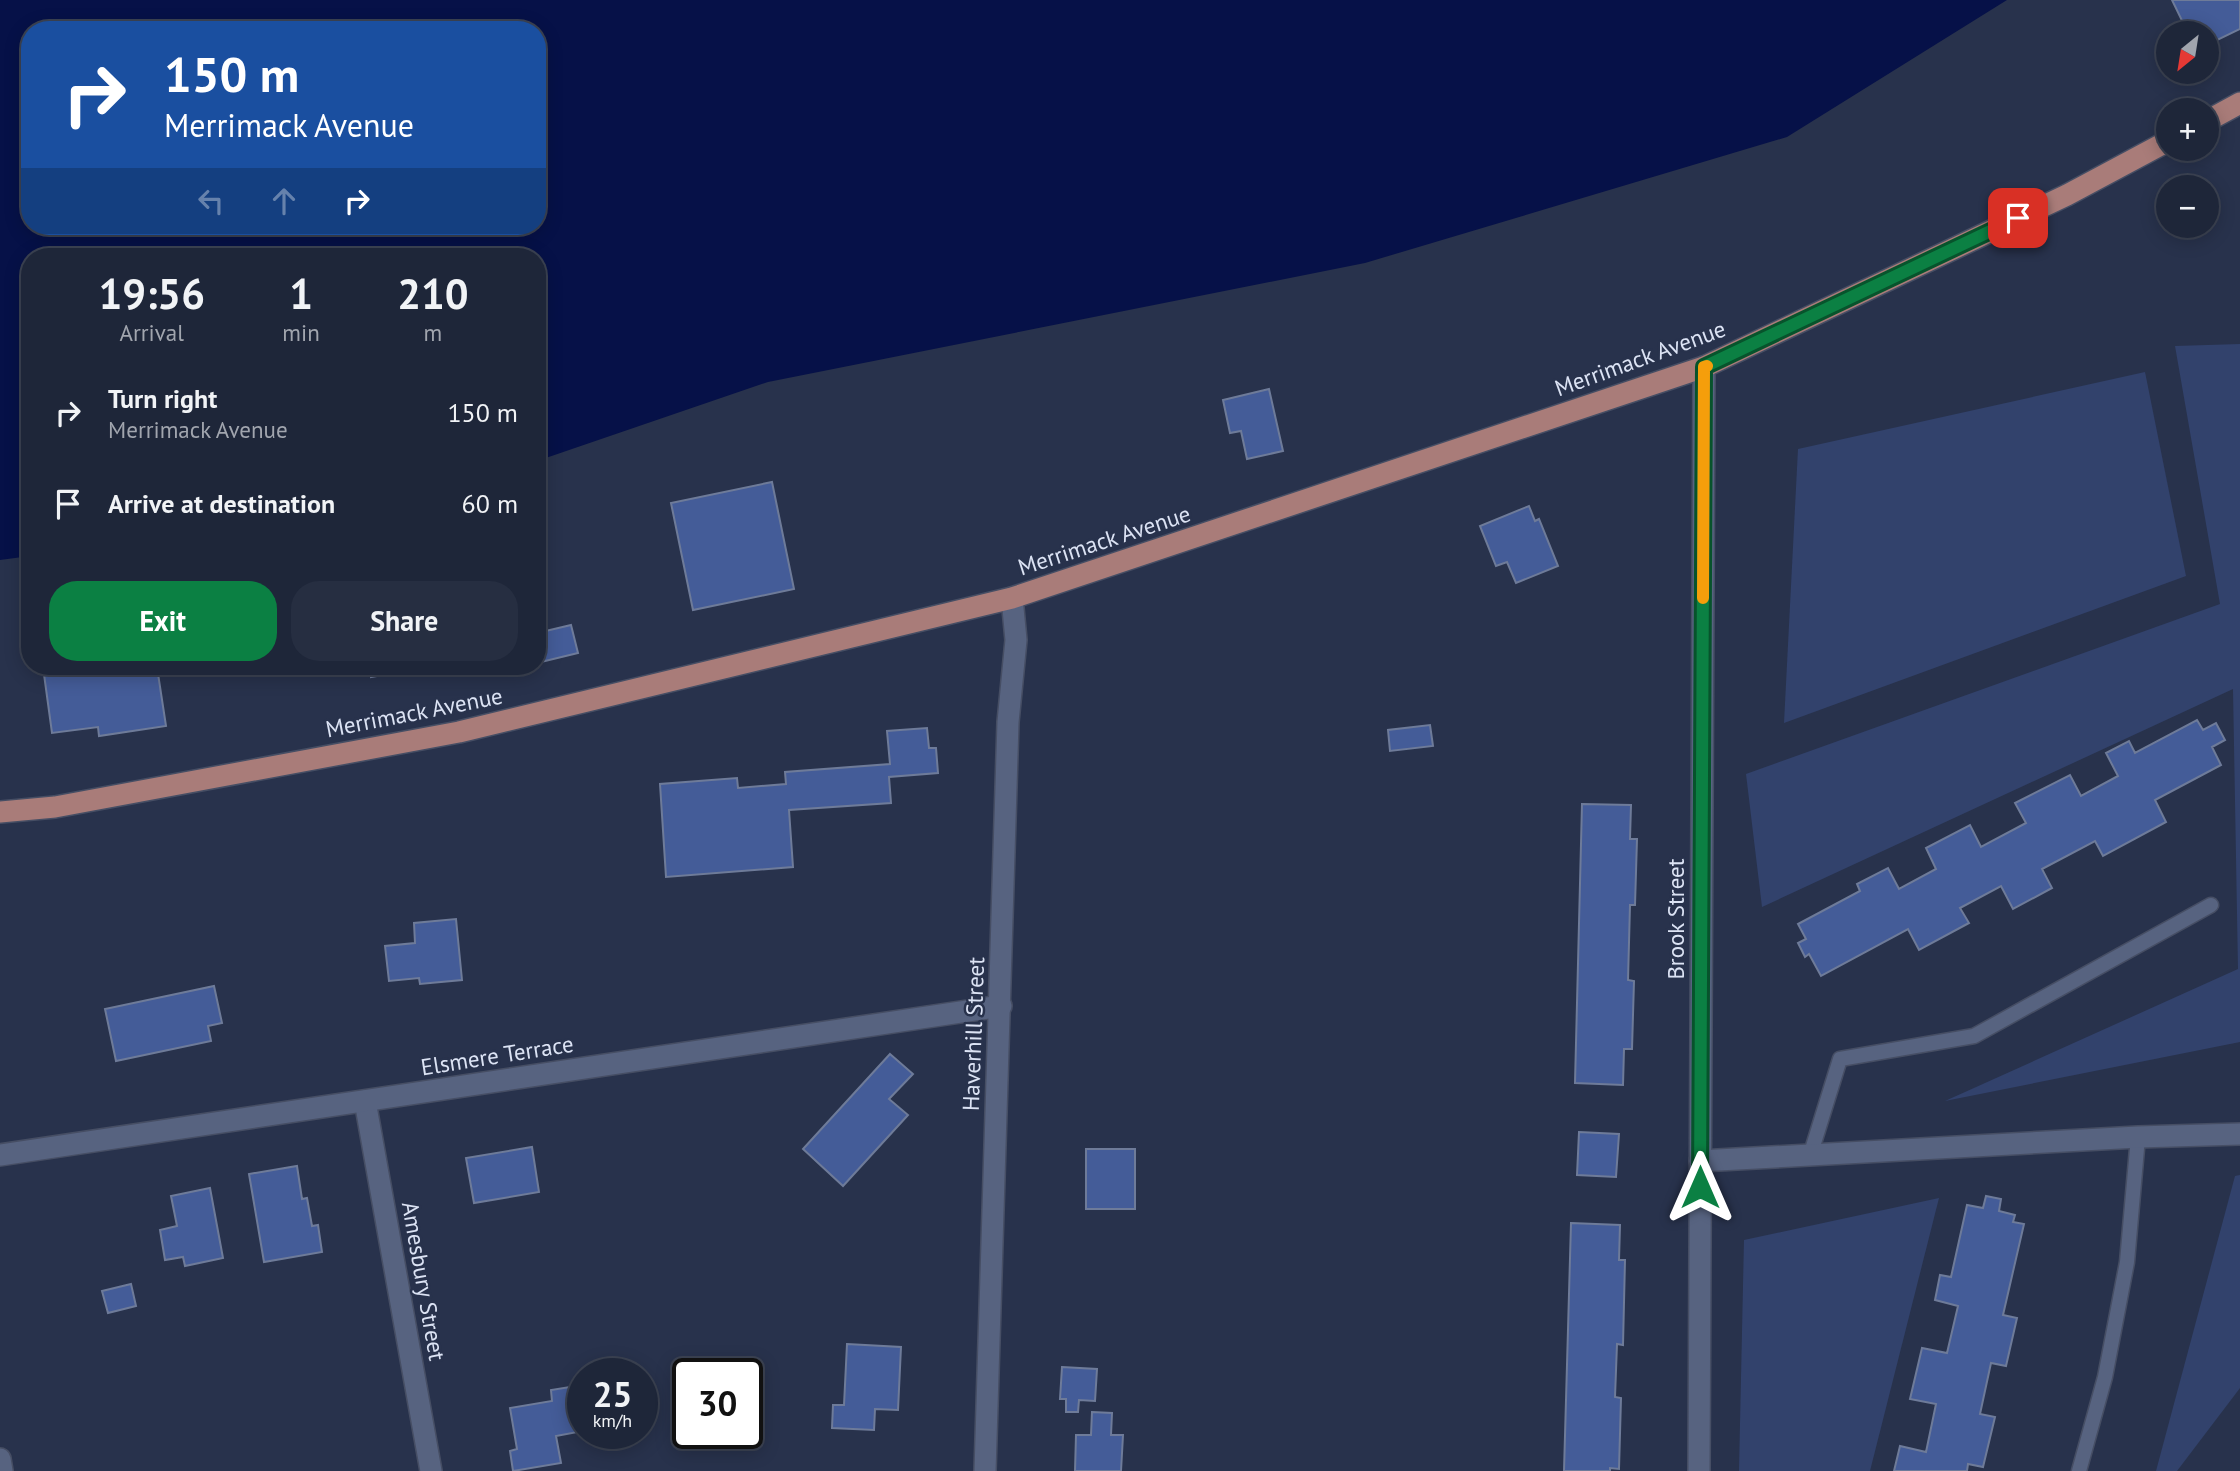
<!DOCTYPE html>
<meta charset="utf-8">
<style>
body{margin:0;font-family:"PT Sans",sans-serif;background:#262e41;color:#f1f3f6;height:100vh;display:flex;flex-direction:column;font-size:26px;white-space:nowrap}
*{box-sizing:border-box;margin:0}
p{font-size:23px;color:#a1a5ae}
.icon{flex:none;width:38px;height:38px;fill:none;stroke:currentColor;stroke-width:2;stroke-linecap:round;stroke-linejoin:round}
.map{position:relative;flex:1;overflow:hidden}
.sheet{position:absolute;left:21px;top:248px;width:525px;height:427px;display:flex;flex-direction:column;background:#1e2639;border-radius:28px;box-shadow:0 4px 18px #0003,0 0 0 2px #3c4353}
.sheet>*{flex:none}
.guide{position:absolute;left:21px;top:21px;width:525px;height:214px;border-radius:28px;box-shadow:0 4px 18px #0003,0 0 0 2px #3c4353;background:#1a4fa0;color:#fff;overflow:hidden}
.needle{width:46px;rotate:210deg}
.controls{position:absolute;left:2156px;top:21px;display:grid;gap:14px}
.controls a{display:grid;place-items:center;width:63px;height:63px;border-radius:50%;background:#1e2639;box-shadow:0 4px 18px #0003,0 0 0 2px #3c4353;font-size:35px}
.speed{position:absolute;left:567px;top:1358px;display:flex;gap:14px;font-size:35px;font-weight:700;text-align:center}
.speed>*{display:grid;place-content:center;width:91px;height:91px;border-radius:50%;background:#1e2639;box-shadow:0 4px 18px #0003,0 0 0 2px #3c4353;line-height:1}
.speed small{font-size:18px;font-weight:400}
.speed .limit{border:4px solid #111;border-radius:10px;background:#fff;color:#111}
.pin{position:absolute;display:grid;place-items:center;width:60px;height:60px;color:#fff;margin:-30px;border-radius:14px;box-shadow:0 4px 10px #0006}
.me{position:absolute;width:77px;margin:-38px;rotate:0deg;stroke-linejoin:round;filter:drop-shadow(0 0 5px #0008)}
.turn{display:flex;align-items:center;gap:24px;height:147px;padding:0 28px;font-size:32px}
.turn .icon{width:91px;height:91px;stroke-width:2.5}
.turn b{display:block;font-size:49px;line-height:60px}
.lanes{display:flex;align-items:center;height:66px;padding:0 28px;background:#0003;justify-content:center;gap:35px;direction:ltr}
.lanes .off{opacity:.35}
.eta{display:flex;justify-content:space-evenly;align-items:center;height:119px;text-align:center}
.eta b{font-size:42px;font-weight:700;line-height:49px}
.primary-button{display:flex;gap:14px;margin-top:auto;padding:14px 28px}
.primary-button a{flex:1;height:80px;border-radius:28px;background:#0b8043;color:#fff;font-size:28px;font-weight:700;line-height:80px;text-align:center}
.primary-button a+a{background:#262e41;color:#f1f3f6}
ul{padding:0;list-style:none}
li{display:flex;align-items:center;gap:21px;height:91px;padding:0 28px}
li div{flex:1}
li b{display:block;font-size:26px}
li em{font-style:normal}
.map>svg:first-child{display:block}
.green{fill:#32426c}
.water{fill:#061148;fill-rule:evenodd}
.building{fill:#445c98;stroke:#6e7b99;stroke-width:2}
.lines{fill:none;stroke-linecap:round;stroke-linejoin:round}
.lane-casing{stroke:#464e64;stroke-width:17}
.street-casing{stroke:#464e64;stroke-width:24}
.primary-casing{stroke:#464e64;stroke-width:24}
.lane{stroke:#576380;stroke-width:14}
.street{stroke:#576380;stroke-width:21}
.primary{stroke:#a97c79;stroke-width:21}
.route-casing{stroke:#07532c;stroke-width:18}
.route{stroke:#0b8043;stroke-width:12}
.slow{stroke:#f59e0b;stroke-width:12}
.labels{text-anchor:middle;dominant-baseline:central;stroke-width:5;stroke-linejoin:round;paint-order:stroke}
.street-label{font-size:23px;fill:#dce3f4;stroke:#28324c}
</style>
<div class="map">
<svg width="2240" height="1471" viewBox="0 0 2240 1471">
<rect width="100%" height="100%" fill="#28324c"/>
<g class="green">
<polygon points="2240,344 2240,1042 1945,1101 2238,969 2233,689 1762,907 1746,774 2220,604 2175,346"/>
<polygon points="2145,372 2186,576 1784,723 1798,449"/>
<polygon points="2240,1175 2240,1388 2177,1471 2156,1471 2235,1176"/>
<polygon points="1939,1198 1870,1471 1739,1471 1744,1240"/>
</g>
<path class="water" d="M0 0H2007L1787 137 1365 263 768 382 537 461V257H30V556L0 560ZM30 30H537V226H30Z"/>
<g class="building">
<polygon points="2172,0 2240,0 2240,29 2207,45 2207,33 2188,33"/>
<polygon points="1269,389 1283,451 1247,459 1241,431 1230,433 1223,400"/>
<polygon points="772,482 794,589 693,610 671,503"/>
<polygon points="1529,506 1535,521 1539,519 1558,566 1516,583 1507,562 1496,566 1480,526"/>
<polygon points="571,625 578,653 537,663 537,633"/>
<polygon points="43,667 157,667 166,726 99,736 98,727 52,733"/>
<polygon points="369,667 426,667 371,677"/>
<polygon points="2197,720 2203,730 2216,723 2225,740 2212,747 2221,765 2155,800 2166,822 2103,856 2095,841 2042,869 2052,888 2013,909 2001,886 1960,908 1969,923 1919,950 1908,929 1821,976 1809,954 1805,957 1798,943 1806,939 1798,924 1860,891 1857,884 1888,868 1899,889 1936,869 1926,848 1970,825 1981,847 2026,823 2015,803 2070,775 2081,796 2118,776 2106,753 2129,741 2135,753"/>
<polygon points="1430,725 1433,746 1390,751 1388,730"/>
<polygon points="927,728 929,748 936,748 938,773 889,777 891,803 789,810 793,867 666,877 660,784 737,778 738,788 786,784 785,772 890,764 887,731"/>
<polygon points="1582,804 1631,805 1630,839 1637,839 1635,905 1630,905 1628,980 1634,981 1632,1049 1624,1049 1623,1085 1575,1083"/>
<polygon points="456,919 462,980 420,984 419,978 389,981 385,946 415,943 414,923"/>
<polygon points="214,986 222,1023 208,1026 211,1041 116,1061 105,1009"/>
<polygon points="890,1054 913,1074 889,1099 908,1115 843,1186 803,1149"/>
<polygon points="1579,1132 1619,1134 1616,1177 1577,1175"/>
<polygon points="532,1147 539,1192 474,1203 466,1158"/>
<rect x="1086" y="1149" width="49" height="60"/>
<polygon points="297,1166 302,1199 307,1198 312,1226 318,1225 322,1252 264,1262 249,1174"/>
<polygon points="210,1188 223,1258 185,1266 183,1257 165,1260 160,1230 177,1226 171,1196"/>
<polygon points="1986,1196 2001,1199 1999,1211 2015,1215 2013,1222 2024,1224 2003,1315 2017,1318 2006,1366 1991,1363 1980,1414 1995,1417 1983,1467 1968,1464 1967,1471 1894,1471 1900,1446 1926,1452 1936,1404 1910,1399 1922,1348 1947,1353 1958,1306 1935,1300 1940,1275 1951,1277 1967,1205 1983,1208"/>
<polygon points="1571,1223 1620,1225 1619,1260 1625,1260 1623,1345 1617,1344 1615,1397 1621,1398 1619,1469 1610,1468 1610,1471 1564,1471"/>
<polygon points="131,1284 136,1306 108,1313 102,1291"/>
<polygon points="847,1344 901,1347 898,1410 875,1409 874,1430 832,1428 833,1405 844,1405"/>
<polygon points="1062,1367 1097,1369 1095,1401 1079,1400 1078,1412 1066,1412 1066,1399 1060,1399"/>
<polygon points="583,1385 583,1431 556,1436 561,1463 513,1471 510,1451 517,1449 510,1408 552,1401 551,1390"/>
<polygon points="1092,1412 1112,1413 1111,1435 1123,1435 1121,1471 1075,1471 1076,1435 1091,1435"/>
</g>
<g class="lines">
<defs>
<g id="lane">
<polyline points="1810,1156 1840,1059 1974,1036 2211,905"/>
<polyline points="2079,1471 2105,1377 2127,1262 2138,1137"/>
</g>
<g id="street">
<polyline points="365,1101 431,1471"/>
<polyline points="0,1155 1001,1006"/>
<polyline points="1700,1161 2138,1137 2240,1134"/>
<polyline points="0,1459 2,1471"/>
<polyline points="985,1471 1008,722 1016,640 1012,598"/>
<polyline points="1699,1471 1704,367"/>
</g>
<g id="primary">
<polyline points="2207,121 2240,103"/>
<polyline points="0,812 55,807 459,732 1012,598 1704,367 2067,195 2168,141"/>
</g>
</defs>
<use href="#lane" class="lane-casing"/>
<use href="#street" class="street-casing"/>
<use href="#primary" class="primary-casing"/>
<use href="#lane" class="lane"/>
<use href="#street" class="street"/>
<use href="#primary" class="primary"/>
</g>
<g class="lines">
<defs>
<polyline id="route" points="1700,1187 1704,367 2018,218"/>
</defs>
<use href="#route" class="route-casing"/>
<use href="#route" class="route"/>
<polyline class="slow" points="1703,598 1704,367 1707,366"/>
</g>
<g class="labels">
<g class="street-label">
<text transform="translate(1640 358) rotate(-20)">Merrimack Avenue</text>
<text transform="translate(1104 540) rotate(-18)">Merrimack Avenue</text>
<text transform="translate(414 712) rotate(-11)">Merrimack Avenue</text>
<text transform="translate(1675 919) rotate(-90)">Brook Street</text>
<text transform="translate(973 1034) rotate(-88)">Haverhill Street</text>
<text transform="translate(497 1055) rotate(-9)">Elsmere Terrace</text>
<text transform="translate(424 1281) rotate(80)">Amesbury Street</text>
</g>
</g>
</svg>
<div class="controls">
<a><svg class="needle" viewBox="-14 -14 28 28"><path d="M0-13l5 13h-10z" fill="#e53935"/><path d="M0 13l5-13h-10z" fill="#a1a5ae"/></svg></a>
<a>+</a>
<a>−</a>
</div>
<div class="speed"><div>25<small>km/h</small></div><div class="limit">30</div></div>
<div class="pin" style="left:2018px;top:218px;background:#d93025"><svg class="icon" aria-label="arrive" viewBox="0 0 24 24"><path d="M6 21V4h12l-3 4 3 4H6"/></svg></div>
<svg class="me" style="left:1700px;top:1187px" viewBox="-20 -20 40 40"><path d="M0-17L14 15 0 8-14 15z" fill="#0b8043" stroke="#fff" stroke-width="4"/></svg>
<div class="guide">
<div class="turn"><svg class="icon" aria-label="right" viewBox="0 0 24 24"><path d="M7 20v-9h11M14 6l5 5-5 5"/></svg><div><b>150 m</b>Merrimack Avenue</div></div>
<div class="lanes"><svg class="icon off" aria-label="left" viewBox="0 0 24 24"><path d="M17 20v-9H6M10 6l-5 5 5 5"/></svg><svg class="icon off" aria-label="ahead" viewBox="0 0 24 24"><path d="M12 20V5M6 11l6-6 6 6"/></svg><svg class="icon" aria-label="right" viewBox="0 0 24 24"><path d="M7 20v-9h11M14 6l5 5-5 5"/></svg></div>
</div>
<section class="sheet">
<div class="eta">
<div><b>19:56</b><p>Arrival</p></div>
<div><b>1</b><p>min</p></div>
<div><b>210</b><p>m</p></div>
</div>
<ul>
<li><svg class="icon" aria-label="right" viewBox="0 0 24 24"><path d="M7 20v-9h11M14 6l5 5-5 5"/></svg><div><b>Turn right</b><p>Merrimack Avenue</p></div><em>150 m</em></li>
<li><svg class="icon" aria-label="arrive" viewBox="0 0 24 24"><path d="M6 21V4h12l-3 4 3 4H6"/></svg><div><b>Arrive at destination</b></div><em>60 m</em></li>
</ul>
<div class="primary-button"><a>Exit</a><a>Share</a></div>
</section>
</div>
